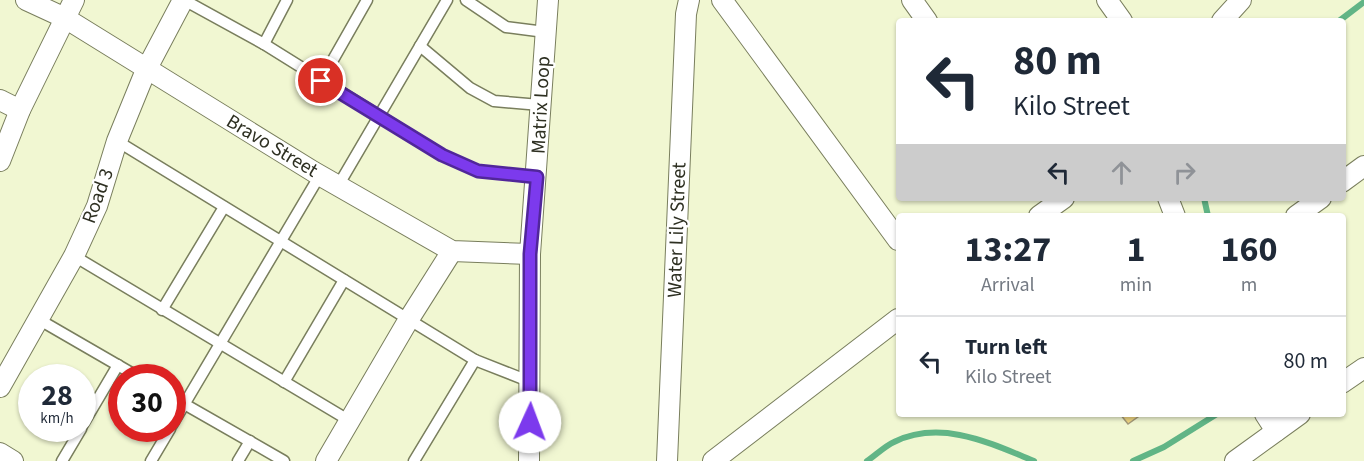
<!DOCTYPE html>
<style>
body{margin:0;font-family:"Source Sans 3",sans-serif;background:#f6f6f7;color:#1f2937;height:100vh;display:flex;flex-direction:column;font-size:22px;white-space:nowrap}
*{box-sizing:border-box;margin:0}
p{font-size:20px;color:#747a83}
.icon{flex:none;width:33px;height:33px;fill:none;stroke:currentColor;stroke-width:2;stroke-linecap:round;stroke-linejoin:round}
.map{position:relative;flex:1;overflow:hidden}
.panel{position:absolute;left:896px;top:213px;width:450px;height:204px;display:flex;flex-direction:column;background:#fff;border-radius:6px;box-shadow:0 2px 4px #0004}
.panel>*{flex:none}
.hud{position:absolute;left:896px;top:18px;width:450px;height:183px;border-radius:6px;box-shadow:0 2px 4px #0004;background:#fff;color:#1f2937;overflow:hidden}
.speed{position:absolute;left:18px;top:364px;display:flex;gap:12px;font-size:30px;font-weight:700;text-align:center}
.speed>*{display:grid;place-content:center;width:78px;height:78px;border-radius:50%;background:#fff;box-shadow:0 2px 4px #0004;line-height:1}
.speed small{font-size:15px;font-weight:400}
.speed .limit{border:9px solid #d22;background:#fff;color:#111}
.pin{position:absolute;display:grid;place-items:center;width:51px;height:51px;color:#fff;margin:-26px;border:3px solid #fff;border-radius:50%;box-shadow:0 2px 6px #0007}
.me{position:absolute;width:66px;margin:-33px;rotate:2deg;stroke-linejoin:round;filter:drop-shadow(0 0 4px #0008)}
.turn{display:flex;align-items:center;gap:21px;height:126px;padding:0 18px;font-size:27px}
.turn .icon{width:78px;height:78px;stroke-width:2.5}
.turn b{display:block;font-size:42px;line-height:51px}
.lanes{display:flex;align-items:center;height:57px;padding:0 18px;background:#0003;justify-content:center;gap:30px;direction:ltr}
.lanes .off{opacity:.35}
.eta{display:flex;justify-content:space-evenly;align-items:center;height:102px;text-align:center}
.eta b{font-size:36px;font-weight:700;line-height:42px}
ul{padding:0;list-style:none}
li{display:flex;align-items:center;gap:18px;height:90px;padding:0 18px;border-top:2px solid #e0e1e3}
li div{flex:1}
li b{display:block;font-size:22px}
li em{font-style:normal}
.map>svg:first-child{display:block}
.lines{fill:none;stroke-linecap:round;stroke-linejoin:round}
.stream{stroke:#61b586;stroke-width:6}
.building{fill:#efd682;stroke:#a49a79;stroke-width:1.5}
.lane-casing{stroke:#797e5d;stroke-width:13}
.street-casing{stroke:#797e5d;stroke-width:22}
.lane{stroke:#fff;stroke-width:10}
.street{stroke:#fff;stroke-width:20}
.route-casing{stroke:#51269a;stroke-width:15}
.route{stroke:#7c3aed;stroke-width:10}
.labels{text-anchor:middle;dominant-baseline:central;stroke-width:4.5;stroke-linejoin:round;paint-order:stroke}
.street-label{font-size:20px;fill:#2e3022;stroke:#fff}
</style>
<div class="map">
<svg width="1364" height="461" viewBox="0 0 1364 461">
<rect width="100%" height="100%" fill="#f1f7d2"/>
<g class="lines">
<g class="stream">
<polyline points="1339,21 1364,2"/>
<polyline points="1204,198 1208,216"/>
<path d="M867 461C876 455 885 446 894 442 941 419 990 443 1034 461"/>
<polyline points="1133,461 1164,447 1217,414"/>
</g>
</g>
<polygon class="building" points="1120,414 1142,414 1128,424"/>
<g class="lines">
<defs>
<g id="lane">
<polyline points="184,0 264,44 442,155 478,171 537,177"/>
<polyline points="466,0 506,27 545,32"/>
<polyline points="264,44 287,0"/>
<polyline points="420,46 470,88 494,101 540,105"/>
<polyline points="321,81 367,0"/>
<polyline points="117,141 475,360 531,382"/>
<polyline points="338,186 447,0"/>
<polyline points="74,256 350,421"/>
<polyline points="162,310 224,207"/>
<polyline points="38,319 140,378"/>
<polyline points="284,382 344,280"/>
<polyline points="172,397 284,461"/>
<polyline points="172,425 320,175"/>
<polyline points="82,426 118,365"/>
<polyline points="62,461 81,429"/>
<polyline points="151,461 170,429"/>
<polyline points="238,461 250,441"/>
<polyline points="414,461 475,360"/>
</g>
<g id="street">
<polyline points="26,0 65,18 314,172 452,251 530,254"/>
<polyline points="722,0 898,240"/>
<polyline points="912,0 927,21"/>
<polyline points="1107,0 1122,21"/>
<polyline points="1222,21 1241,0"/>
<polyline points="0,100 20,110"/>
<polyline points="0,161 20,110 74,0"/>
<polyline points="1342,182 1364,166"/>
<polyline points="1168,198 1175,216"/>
<polyline points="1039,216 1064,198"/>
<polyline points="1296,216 1321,198"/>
<polyline points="1342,383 1364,368"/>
<polyline points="0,387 74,256 97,206 117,141 146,70 183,0"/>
<polyline points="1265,414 1276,431"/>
<polyline points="0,453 13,461"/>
<polyline points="326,461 409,319 452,251"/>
<polyline points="529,461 530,254 548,0"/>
<polyline points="667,461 686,14 689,0"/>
<polyline points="713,461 898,319"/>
<polyline points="1235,461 1300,414"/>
</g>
</defs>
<use href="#lane" class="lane-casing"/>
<use href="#street" class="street-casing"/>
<use href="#lane" class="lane"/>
<use href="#street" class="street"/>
</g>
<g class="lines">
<defs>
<polyline id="route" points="321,81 442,155 478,171 537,177 530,254 530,422"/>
</defs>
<use href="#route" class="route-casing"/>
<use href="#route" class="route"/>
</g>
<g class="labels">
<g class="street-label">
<text transform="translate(541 105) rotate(-87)">Matrix Loop</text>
<text transform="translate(272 146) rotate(31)">Bravo Street</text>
<text transform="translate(98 196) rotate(-70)">Road 3</text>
<text transform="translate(677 230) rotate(-88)">Water Lily Street</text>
</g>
</g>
</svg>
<div class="speed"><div>28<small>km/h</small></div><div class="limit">30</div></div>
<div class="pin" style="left:321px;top:81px;background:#d93025"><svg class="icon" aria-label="arrive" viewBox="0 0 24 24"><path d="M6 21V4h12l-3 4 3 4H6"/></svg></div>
<svg class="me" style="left:530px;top:422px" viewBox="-20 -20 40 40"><circle r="19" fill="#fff"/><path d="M0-13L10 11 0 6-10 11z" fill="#7c3aed"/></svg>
<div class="hud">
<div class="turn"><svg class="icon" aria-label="left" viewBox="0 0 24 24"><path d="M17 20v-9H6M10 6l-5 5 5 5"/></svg><div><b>80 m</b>Kilo Street</div></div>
<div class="lanes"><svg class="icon" aria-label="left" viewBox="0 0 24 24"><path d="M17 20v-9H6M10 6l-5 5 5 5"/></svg><svg class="icon off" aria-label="ahead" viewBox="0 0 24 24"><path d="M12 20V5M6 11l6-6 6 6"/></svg><svg class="icon off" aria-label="right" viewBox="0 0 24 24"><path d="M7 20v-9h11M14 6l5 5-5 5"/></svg></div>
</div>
<section class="panel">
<div class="eta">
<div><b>13:27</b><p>Arrival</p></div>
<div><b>1</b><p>min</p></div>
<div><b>160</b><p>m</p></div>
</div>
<ul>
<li><svg class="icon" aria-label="left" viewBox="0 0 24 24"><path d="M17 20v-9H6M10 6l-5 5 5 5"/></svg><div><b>Turn left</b><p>Kilo Street</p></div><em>80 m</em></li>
</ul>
</section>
</div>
